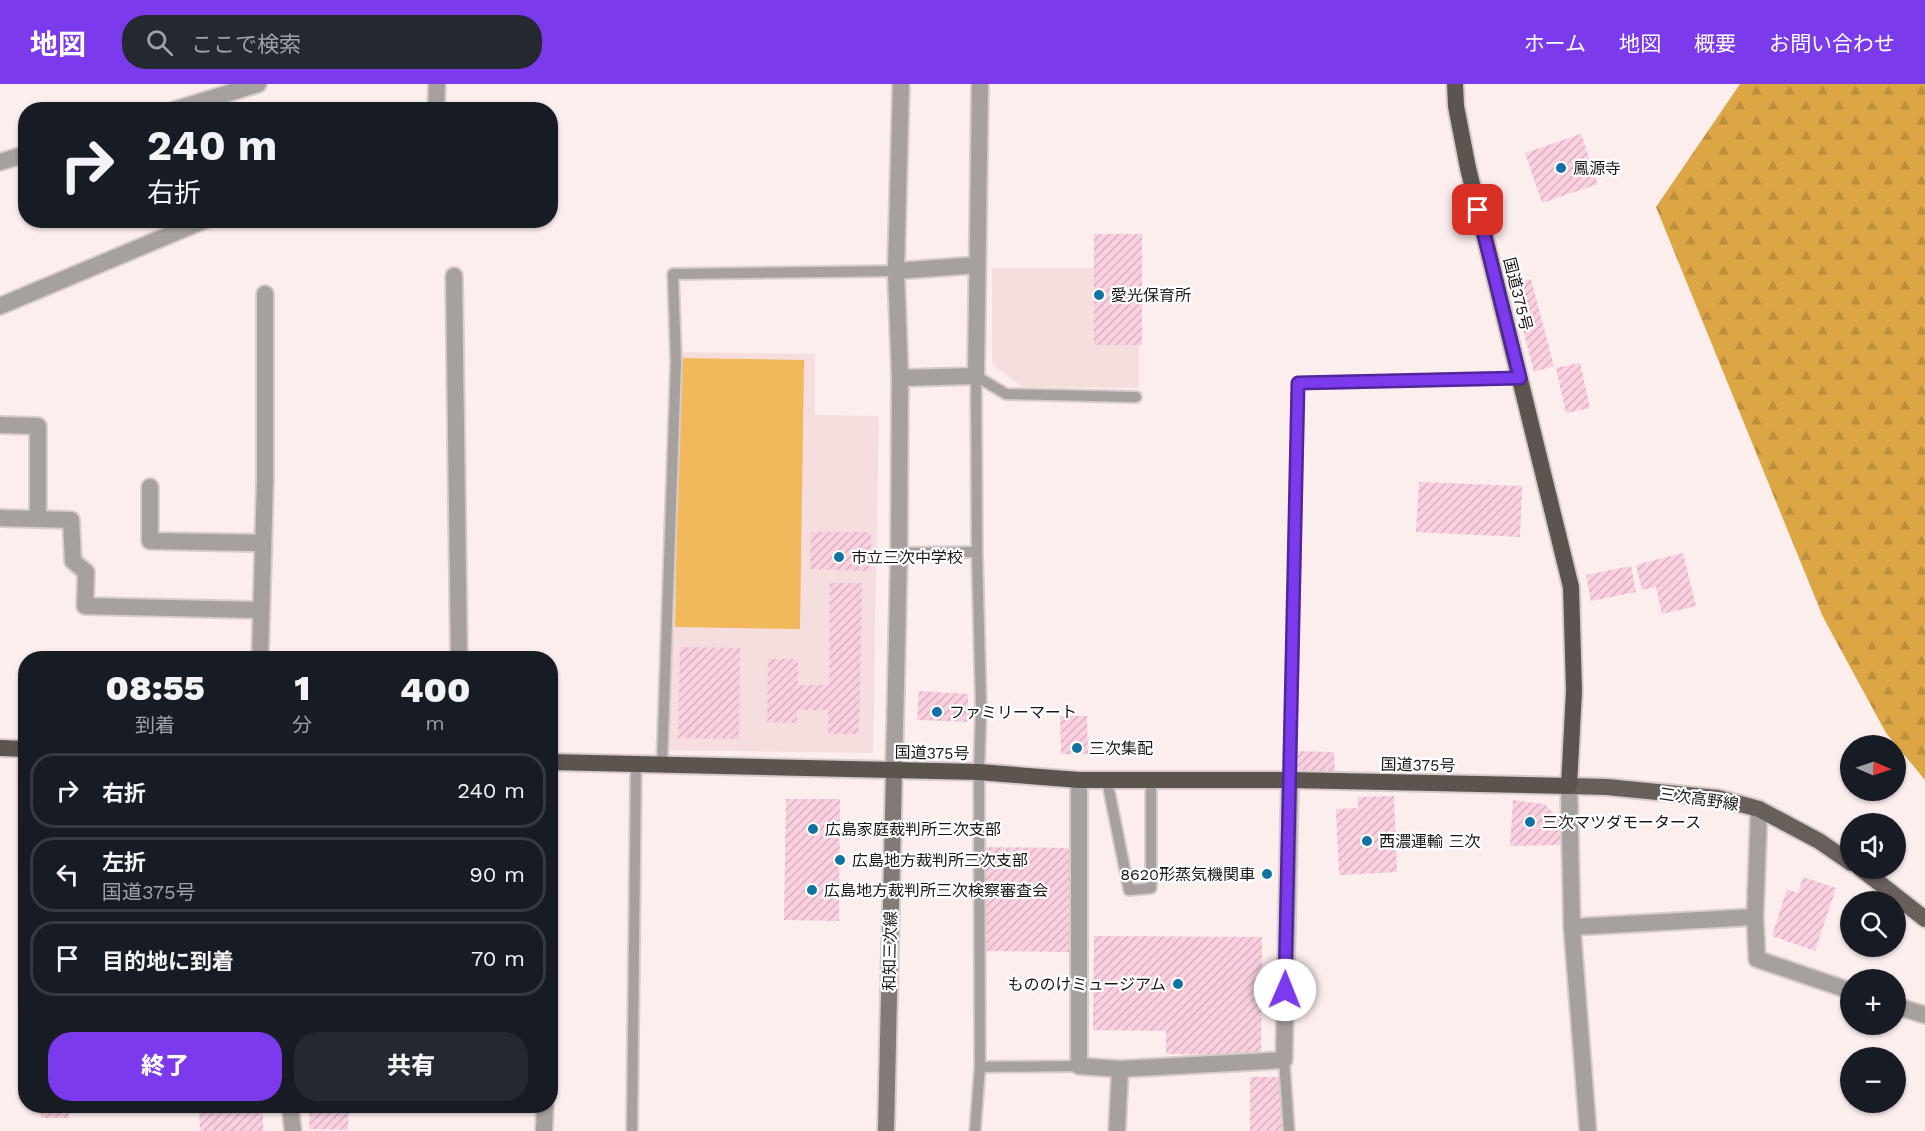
<!DOCTYPE html>
<html lang="ja">
<meta charset="utf-8">
<style>
body{margin:0;font-family:"Work Sans","Noto Sans JP",sans-serif;background:#242831;color:#f1f3f6;height:100vh;display:flex;flex-direction:column;font-size:22px;white-space:nowrap}
*{box-sizing:border-box;margin:0}
p{font-size:20px;color:#9ea1a6}
.icon{flex:none;width:33px;height:33px;fill:none;stroke:currentColor;stroke-width:2;stroke-linecap:round;stroke-linejoin:round}
.map{position:relative;flex:1;overflow:hidden}
.details{position:absolute;left:18px;top:567px;width:540px;height:462px;display:flex;flex-direction:column;background:#171b24;border-radius:24px;box-shadow:0 2px 4px #0004}
.details>*{flex:none}
.guide{position:absolute;left:18px;top:18px;width:540px;height:126px;border-radius:24px;box-shadow:0 2px 4px #0004;background:#171b24;color:#f1f3f6;overflow:hidden}
.needle{width:39px;rotate:92deg}
.tools{position:absolute;left:1840px;top:651px;display:grid;gap:12px}
.tools a{display:grid;place-items:center;width:66px;height:66px;border-radius:50%;background:#171b24;box-shadow:0 2px 4px #0004;font-size:30px}
.pin{position:absolute;display:grid;place-items:center;width:51px;height:51px;color:#fff;margin:-26px;border-radius:12px;box-shadow:0 3px 9px #0006}
.me{position:absolute;width:66px;margin:-33px;rotate:1deg;stroke-linejoin:round;filter:drop-shadow(0 0 4px #0008)}
.turn{display:flex;align-items:center;gap:21px;height:126px;padding:0 30px;font-size:27px}
.turn .icon{width:78px;height:78px;stroke-width:2.5}
.turn b{display:block;font-size:42px;line-height:51px}
.eta{display:flex;justify-content:space-evenly;align-items:center;height:102px;text-align:center}
.eta b{font-size:36px;font-weight:800;line-height:42px}
.primary-button{display:flex;gap:12px;margin-top:auto;padding:12px 30px}
.primary-button a{flex:1;height:69px;border-radius:24px;background:#7c3aed;color:#fff;font-size:24px;font-weight:800;line-height:69px;text-align:center}
.primary-button a+a{background:#242831;color:#f1f3f6}
ul{padding:0;list-style:none}
li{display:flex;align-items:center;gap:18px;height:75px;margin:0 12px 9px;padding:0 18px;border:3px solid #363941;border-radius:24px}
li div{flex:1}
li b{display:block;font-size:22px}
li em{font-style:normal}
header{display:flex;align-items:center;gap:36px;box-sizing:border-box;height:84px;padding:0 30px;background:#7c3aed;color:#fff}
header strong{font-size:28px}
nav{display:flex;gap:33px;margin-inline-start:auto;font-size:21px}
.search{width:420px;height:54px;background:#242831;display:flex;align-items:center;gap:15px;box-sizing:border-box;padding:0 21px;border-radius:24px;color:#9ea1a6;font-size:22px}
.map>svg:first-child{display:block}
.built{fill:#f5dedd}
.forest{fill:url(#forest-firs)}
.park{fill:#f1b95b}
.building{fill:url(#building-hatch)}
.lines{fill:none;stroke-linecap:round;stroke-linejoin:round}
.service-casing{stroke:#d8cccb;stroke-width:14}
.minor-casing{stroke:#d8cccb;stroke-width:20}
.tertiary-casing{stroke:#d8cccb;stroke-width:20}
.secondary-casing{stroke:#d8cccb;stroke-width:20}
.primary-casing{stroke:#d8cccb;stroke-width:20}
.trunk-casing{stroke:#d8cccb;stroke-width:20}
.service{stroke:#a6a19e;stroke-width:10}
.minor{stroke:#a6a19e;stroke-width:16}
.tertiary{stroke:#a6a19e;stroke-width:16}
.secondary{stroke:#817a76;stroke-width:16}
.primary{stroke:#675f5a;stroke-width:16}
.trunk{stroke:#5c544e;stroke-width:16}
.route-casing{stroke:#51269a;stroke-width:15}
.route{stroke:#7c3aed;stroke-width:10}
.poi-dot{fill:#1273a0;stroke:#fff;stroke-width:2}
.labels{text-anchor:middle;dominant-baseline:central;stroke-width:4.5;stroke-linejoin:round;paint-order:stroke}
.poi-label{font-size:16px;fill:#1c1717;stroke:#fff;text-anchor:start}
.street-label{font-size:16px;fill:#1c1717;stroke:#fff}
</style>
<header>
<strong>地図</strong>
<div class="search"><svg class="icon" aria-label="search" viewBox="0 0 24 24"><circle cx="10" cy="10" r="6"/><path d="M15 15l6 6"/></svg>ここで検索</div>
<nav><a>ホーム</a><a>地図</a><a>概要</a><a>お問い合わせ</a></nav>
</header>
<div class="map">
<svg width="1925" height="1047" viewBox="0 0 1925 1047">
<defs>
<pattern id="forest-firs" width="22" height="20" patternUnits="userSpaceOnUse" patternTransform="scale(1.5)"><rect width="22" height="20" fill="#dda645"/><path d="M5 1l3.5 6h-7zM16 11l3.5 6h-7z" fill="#bd8e3c"/></pattern>
<pattern id="building-hatch" width="6" height="6" patternUnits="userSpaceOnUse" patternTransform="scale(1.5)"><rect width="6" height="6" fill="#fad0e1"/><path d="M-1 1l2-2M0 6l6-6M5 7l2-2" fill="none" stroke="#d6b2c0"/></pattern>
</defs>
<rect width="100%" height="100%" fill="#fceeed"/>
<g class="built">
<polygon points="992,184 1139,184 1139,304 1023,303 992,280"/>
<polygon points="672,268 815,270 815,331 879,332 873,669 665,666"/>
<polygon points="16,674 26,674 25,1017 18,1017"/>
</g>
<polygon class="forest" points="1740,0 1925,0 1925,696 1886,649 1823,533 1656,123"/>
<polygon class="park" points="680,274 804,276 800,545 675,543"/>
<g class="building">
<polygon points="1581,50 1598,100 1542,119 1525,69"/>
<rect x="1094" y="150" width="48" height="111"/>
<polygon points="1531,195 1554,282 1534,288 1511,200"/>
<polygon points="1580,279 1590,324 1566,329 1556,284"/>
<polygon points="1419,398 1522,402 1520,453 1416,448"/>
<polygon points="811,448 871,448 871,487 810,485"/>
<polygon points="1683,469 1696,522 1662,530 1656,503 1642,506 1636,481"/>
<polygon points="1631,482 1636,508 1591,517 1586,491"/>
<polygon points="830,499 862,499 859,650 828,650 828,626 797,626 797,639 767,638 768,575 798,575 798,601 829,601"/>
<polygon points="680,563 740,564 739,655 678,654"/>
<polygon points="919,607 968,610 968,638 917,636"/>
<polygon points="1060,632 1087,632 1088,670 1061,670"/>
<polygon points="1296,667 1334,668 1335,688 1295,687"/>
<polygon points="1394,712 1397,788 1339,791 1336,725 1358,724 1358,713"/>
<polygon points="786,715 840,715 839,837 784,836"/>
<polygon points="1513,716 1544,720 1562,737 1563,761 1510,762"/>
<polygon points="985,763 1072,764 1070,868 984,867"/>
<polygon points="1803,793 1836,804 1815,867 1772,852 1787,805 1798,809"/>
<polygon points="1094,852 1262,853 1261,971 1166,970 1166,947 1093,946"/>
<polygon points="1250,993 1284,993 1285,1047 1250,1047"/>
<rect x="41" y="1022" width="28" height="12"/>
<polygon points="199,1022 263,1022 263,1047 200,1047"/>
<polygon points="310,1022 349,1022 348,1046 309,1045"/>
</g>
<g class="lines">
<defs>
<g id="service">
<polyline points="976,292 1006,310 1136,313"/>
<polyline points="899,469 977,468"/>
<polyline points="662,681 676,278 673,190 896,187"/>
<polyline points="1107,696 1129,806 1151,804 1151,696"/>
<polyline points="1290,696 1298,299 1520,294"/>
<polyline points="1284,976 1289,1047"/>
<polyline points="980,983 1079,982"/>
<polyline points="632,1047 636,680"/>
<polyline points="975,1047 980,983 979,688 981,623 977,468 976,292"/>
</g>
<g id="minor">
<polyline points="174,26 258,0"/>
<polyline points="436,26 437,0"/>
<polyline points="0,78 26,70"/>
<polyline points="896,187 977,181"/>
<polyline points="454,192 459,574"/>
<polyline points="0,222 205,136"/>
<polyline points="900,294 976,292 980,0"/>
<polyline points="0,341 38,342 38,435"/>
<polyline points="150,403 150,457 263,459"/>
<polyline points="0,434 71,436 73,477 86,488 85,522 261,526"/>
<polyline points="260,574 265,397 265,210"/>
<polyline points="894,686 899,469 900,294 896,187 901,0"/>
<polyline points="1079,696 1079,982 1120,985 1284,976 1290,696"/>
<polyline points="1569,702 1572,843 1588,1047"/>
<polyline points="1759,725 1755,833 1757,875 1851,907"/>
<polyline points="1572,843 1755,833"/>
<polyline points="1896,922 1925,931"/>
<polyline points="544,1047 545,1022"/>
<polyline points="1117,1047 1120,985"/>
</g>
<polyline id="tertiary" points="290,1022 293,1047"/>
<polyline id="secondary" points="886,1047 894,686"/>
<g id="primary">
<polyline points="1569,702 1607,703 1718,714 1759,725 1819,757 1851,779"/>
<polyline points="1860,784 1925,835"/>
</g>
<g id="trunk">
<polyline points="0,664 26,665"/>
<polyline points="550,678 979,688 1079,696 1290,696 1569,702 1574,607 1571,503 1468,84 1456,22 1455,0"/>
</g>
</defs>
<use href="#service" class="service-casing"/>
<use href="#minor" class="minor-casing"/>
<use href="#tertiary" class="tertiary-casing"/>
<use href="#secondary" class="secondary-casing"/>
<use href="#primary" class="primary-casing"/>
<use href="#trunk" class="trunk-casing"/>
<use href="#service" class="service"/>
<use href="#minor" class="minor"/>
<use href="#tertiary" class="tertiary"/>
<use href="#secondary" class="secondary"/>
<use href="#primary" class="primary"/>
<use href="#trunk" class="trunk"/>
</g>
<g class="lines">
<defs>
<polyline id="route" points="1285,906 1298,299 1520,294 1478,126"/>
</defs>
<use href="#route" class="route-casing"/>
<use href="#route" class="route"/>
</g>
<g class="poi-dot">
<circle cx="1561" cy="84" r="6"/>
<circle cx="1099" cy="211" r="6"/>
<circle cx="839" cy="473" r="6"/>
<circle cx="937" cy="628" r="6"/>
<circle cx="1077" cy="664" r="6"/>
<circle cx="1530" cy="738" r="6"/>
<circle cx="813" cy="745" r="6"/>
<circle cx="1367" cy="757" r="6"/>
<circle cx="840" cy="776" r="6"/>
<circle cx="1267" cy="790" r="6"/>
<circle cx="812" cy="806" r="6"/>
<circle cx="1178" cy="900" r="6"/>
</g>
<g class="labels">
<g class="poi-label">
<text x="1573" y="84">鳳源寺</text>
<text x="1111" y="211">愛光保育所</text>
<text x="851" y="473">市立三次中学校</text>
<text x="949" y="628">ファミリーマート</text>
<text x="1089" y="664">三次集配</text>
<text x="1542" y="738">三次マツダモータース</text>
<text x="825" y="745">広島家庭裁判所三次支部</text>
<text x="1379" y="757">西濃運輸 三次</text>
<text x="852" y="776">広島地方裁判所三次支部</text>
<text x="1255" y="790" text-anchor="end">8620形蒸気機関車</text>
<text x="824" y="806">広島地方裁判所三次検察審査会</text>
<text x="1166" y="900" text-anchor="end">もののけミュージアム</text>
</g>
<g class="street-label">
<text transform="translate(1518 210) rotate(76)">国道375号</text>
<text transform="translate(932 669) rotate(1)">国道375号</text>
<text transform="translate(1418 681) rotate(1)">国道375号</text>
<text transform="translate(1699 715) rotate(8)">三次高野線</text>
<text transform="translate(890 867) rotate(-89)">和知三次線</text>
</g>
</g>
</svg>
<div class="tools">
<a><svg class="needle" viewBox="-14 -14 28 28"><path d="M0-13l5 13h-10z" fill="#e53935"/><path d="M0 13l5-13h-10z" fill="#9ea1a6"/></svg></a>
<a><svg class="icon" aria-label="sound" viewBox="0 0 24 24"><path d="M4 9h4l5-4v14l-5-4H4zM17 9q2 3 0 6"/></svg></a>
<a><svg class="icon" aria-label="search" viewBox="0 0 24 24"><circle cx="10" cy="10" r="6"/><path d="M15 15l6 6"/></svg></a>
<a>+</a>
<a>−</a>
</div>
<div class="pin" style="left:1478px;top:126px;background:#d93025"><svg class="icon" aria-label="arrive" viewBox="0 0 24 24"><path d="M6 21V4h12l-3 4 3 4H6"/></svg></div>
<svg class="me" style="left:1285px;top:906px" viewBox="-20 -20 40 40"><circle r="19" fill="#fff"/><path d="M0-13L10 11 0 6-10 11z" fill="#7c3aed"/></svg>
<div class="guide">
<div class="turn"><svg class="icon" aria-label="right" viewBox="0 0 24 24"><path d="M7 20v-9h11M14 6l5 5-5 5"/></svg><div><b>240 m</b>右折</div></div>
</div>
<section class="details">
<div class="eta">
<div><b>08:55</b><p>到着</p></div>
<div><b>1</b><p>分</p></div>
<div><b>400</b><p>m</p></div>
</div>
<ul>
<li><svg class="icon" aria-label="right" viewBox="0 0 24 24"><path d="M7 20v-9h11M14 6l5 5-5 5"/></svg><div><b>右折</b></div><em>240 m</em></li>
<li><svg class="icon" aria-label="left" viewBox="0 0 24 24"><path d="M17 20v-9H6M10 6l-5 5 5 5"/></svg><div><b>左折</b><p>国道375号</p></div><em>90 m</em></li>
<li><svg class="icon" aria-label="arrive" viewBox="0 0 24 24"><path d="M6 21V4h12l-3 4 3 4H6"/></svg><div><b>目的地に到着</b></div><em>70 m</em></li>
</ul>
<div class="primary-button"><a>終了</a><a>共有</a></div>
</section>
</div>
